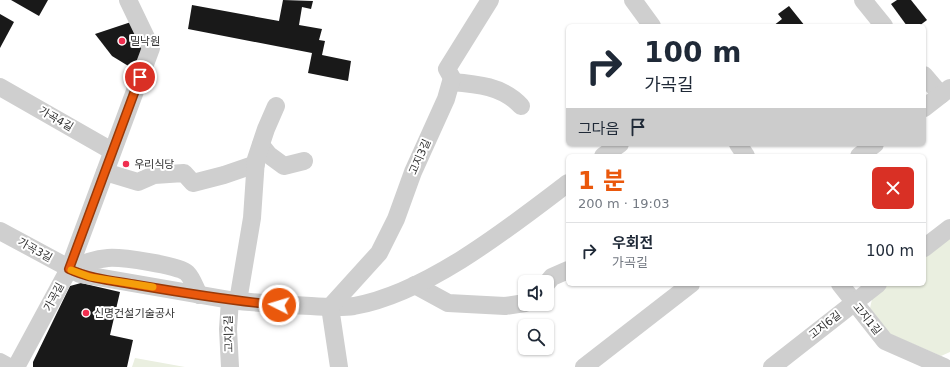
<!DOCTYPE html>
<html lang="ko">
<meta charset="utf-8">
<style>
body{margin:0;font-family:"DejaVu Sans","Noto Sans KR",sans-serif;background:#f2f2f3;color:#1f2937;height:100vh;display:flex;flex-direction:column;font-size:15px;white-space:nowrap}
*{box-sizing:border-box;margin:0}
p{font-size:13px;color:#747a83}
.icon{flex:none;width:22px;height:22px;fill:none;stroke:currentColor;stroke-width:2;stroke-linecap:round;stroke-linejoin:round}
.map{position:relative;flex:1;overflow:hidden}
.drawer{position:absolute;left:566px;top:154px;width:360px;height:132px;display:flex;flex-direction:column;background:#fff;border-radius:6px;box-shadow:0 1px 3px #0004}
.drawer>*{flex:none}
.top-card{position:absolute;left:566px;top:24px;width:360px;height:122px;border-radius:6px;box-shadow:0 1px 3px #0004;background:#fff;color:#1f2937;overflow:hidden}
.fabs{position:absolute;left:518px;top:275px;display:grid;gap:8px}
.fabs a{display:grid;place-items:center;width:36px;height:36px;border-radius:6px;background:#fff;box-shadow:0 1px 3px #0004;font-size:20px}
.pin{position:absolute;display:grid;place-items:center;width:34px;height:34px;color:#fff;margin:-17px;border:2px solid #fff;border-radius:50%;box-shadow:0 1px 4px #0007}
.me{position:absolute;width:44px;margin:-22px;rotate:275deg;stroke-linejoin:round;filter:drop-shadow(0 0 3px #0008)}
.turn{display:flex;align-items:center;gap:14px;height:84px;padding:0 12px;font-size:18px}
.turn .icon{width:52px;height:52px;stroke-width:2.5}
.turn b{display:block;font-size:28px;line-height:34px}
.then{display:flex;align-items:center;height:38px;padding:0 12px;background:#0003;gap:8px;font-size:15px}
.round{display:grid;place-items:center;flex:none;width:42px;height:42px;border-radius:6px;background:#f2f2f3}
.head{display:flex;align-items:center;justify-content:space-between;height:68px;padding:0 12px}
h1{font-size:24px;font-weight:700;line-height:30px;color:#ea580c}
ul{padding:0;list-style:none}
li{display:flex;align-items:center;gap:12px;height:56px;padding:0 12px;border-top:1px solid #e0e1e3}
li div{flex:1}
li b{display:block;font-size:15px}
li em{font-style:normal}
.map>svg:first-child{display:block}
.green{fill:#eaefe0}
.building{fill:#191919}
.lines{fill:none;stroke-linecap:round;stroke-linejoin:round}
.minor{stroke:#cfcfcf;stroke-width:18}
.route-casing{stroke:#983908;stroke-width:10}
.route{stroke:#ea580c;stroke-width:7}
.slow{stroke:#f59e0b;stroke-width:7}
.poi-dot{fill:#f02e4f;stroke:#fff;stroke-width:1.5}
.labels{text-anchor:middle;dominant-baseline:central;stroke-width:4;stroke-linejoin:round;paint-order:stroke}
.poi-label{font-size:11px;fill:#323232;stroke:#fff;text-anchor:start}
.street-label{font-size:11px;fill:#323232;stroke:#fff}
</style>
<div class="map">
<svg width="950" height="367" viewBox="0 0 950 367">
<rect width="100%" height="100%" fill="#fff"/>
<g class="green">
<polygon points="950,237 950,352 941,356 890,334 870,308 873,295 887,284 924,284 924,257"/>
<polygon points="135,358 185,367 132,367"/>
</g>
<g class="building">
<polygon points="11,0 48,0 39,16"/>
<polygon points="283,0 313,1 311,9 302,7 299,25 322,29 319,40 325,41 322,55 351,61 348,81 308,73 312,53 188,29 192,5 279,21"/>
<polygon points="897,0 911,0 927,20 919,26 907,26 891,4"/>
<polygon points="789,6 805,26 773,26 782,19 778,14"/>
<polygon points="0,14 14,22 0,48"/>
<polygon points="134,21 147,47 142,63 130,67 112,56 95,34"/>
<polygon points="81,283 120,292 110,335 133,340 127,367 33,367 33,362 70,286"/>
</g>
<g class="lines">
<g class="minor">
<polyline points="633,0 652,26"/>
<polyline points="863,0 884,26"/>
<polyline points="924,75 941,95"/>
<path d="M451 82C477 84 503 86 521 106"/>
<polyline points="0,87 112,151"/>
<polyline points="924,108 950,88"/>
<polyline points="738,144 746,156"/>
<polyline points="261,145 269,155 284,166 304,161"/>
<polyline points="603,156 620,144"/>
<polyline points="859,156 875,144"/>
<polyline points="105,172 138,182 154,175 184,173 193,183 224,175 256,164"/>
<polyline points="0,231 80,274 230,300 228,329 230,367"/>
<polyline points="924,248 950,228"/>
<path d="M69 269C82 264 94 259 108 258 121 257 179 265 187 273 193 279 195 288 199 295"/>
<polyline points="547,283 552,277 568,270"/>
<polyline points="840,284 885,341 944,367"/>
<polyline points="415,285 448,303 505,306 525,303"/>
<path d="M230 300C257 303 284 305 311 306 325 307 340 308 354 306 427 293 509 228 568 183"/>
<polyline points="238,301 252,218 256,159 266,129 276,106"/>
<polyline points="0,362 9,367"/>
<polyline points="16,367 69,269 151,48 128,0"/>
<polyline points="339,367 330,307 379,253 396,219 413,172 446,99 452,78 447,69 490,0"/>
<polyline points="584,367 691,284"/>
<polyline points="772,367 878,284"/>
</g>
</g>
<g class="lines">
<defs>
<path id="route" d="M140 77 69 269C90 279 115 281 137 285 184 293 231 301 279 305"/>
</defs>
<use href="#route" class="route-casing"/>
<use href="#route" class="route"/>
<polyline class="slow" points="71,270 90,277 153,287"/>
</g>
<g class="poi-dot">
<circle cx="122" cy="41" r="4"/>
<circle cx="126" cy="164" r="4"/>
<circle cx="86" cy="313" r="4"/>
</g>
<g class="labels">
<g class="poi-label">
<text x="130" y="41">밀낙원</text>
<text x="134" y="164">우리식당</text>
<text x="94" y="313">신명건설기술공사</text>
</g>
<g class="street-label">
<text transform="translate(56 119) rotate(30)">가곡4길</text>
<text transform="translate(420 157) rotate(-66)">고지3길</text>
<text transform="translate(35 250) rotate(29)">가곡3길</text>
<text transform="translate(54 297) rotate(-62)">가곡길</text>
<text transform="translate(867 319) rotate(51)">고지1길</text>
<text transform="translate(825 325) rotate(-38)">고지6길</text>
<text transform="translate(229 334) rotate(-91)">고지2길</text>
</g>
</g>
</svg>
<div class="fabs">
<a><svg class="icon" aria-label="sound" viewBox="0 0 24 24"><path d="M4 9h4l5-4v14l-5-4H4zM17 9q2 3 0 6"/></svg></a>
<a><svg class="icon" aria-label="search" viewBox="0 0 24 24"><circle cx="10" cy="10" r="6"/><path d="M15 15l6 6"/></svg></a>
</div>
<div class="pin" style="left:140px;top:77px;background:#d93025"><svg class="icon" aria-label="arrive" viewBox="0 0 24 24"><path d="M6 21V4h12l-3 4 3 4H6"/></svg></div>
<svg class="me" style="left:279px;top:305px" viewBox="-20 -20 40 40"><circle r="17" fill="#ea580c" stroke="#fff" stroke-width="3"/><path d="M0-11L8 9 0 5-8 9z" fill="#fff"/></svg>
<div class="top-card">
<div class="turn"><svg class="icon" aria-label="right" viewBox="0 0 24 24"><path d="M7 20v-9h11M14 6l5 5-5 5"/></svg><div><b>100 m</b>가곡길</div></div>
<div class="then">그다음<svg class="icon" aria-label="arrive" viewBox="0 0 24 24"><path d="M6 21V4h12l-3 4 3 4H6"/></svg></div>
</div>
<section class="drawer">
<div class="head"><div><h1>1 분</h1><p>200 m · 19:03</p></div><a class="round" style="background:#d93025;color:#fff"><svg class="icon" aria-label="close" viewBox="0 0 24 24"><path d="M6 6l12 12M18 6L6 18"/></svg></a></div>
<ul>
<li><svg class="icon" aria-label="right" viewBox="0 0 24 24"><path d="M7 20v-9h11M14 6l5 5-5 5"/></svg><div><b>우회전</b><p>가곡길</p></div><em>100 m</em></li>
</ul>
</section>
</div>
